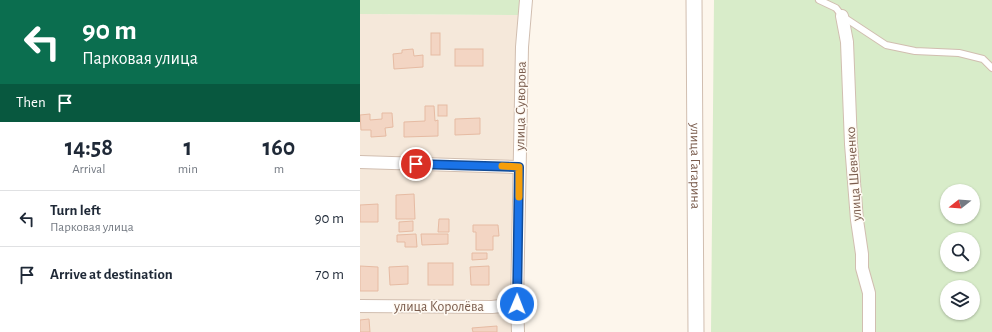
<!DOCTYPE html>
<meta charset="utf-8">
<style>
body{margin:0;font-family:"Alegreya Sans",sans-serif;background:#f6f6f7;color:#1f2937;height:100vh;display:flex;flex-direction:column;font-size:15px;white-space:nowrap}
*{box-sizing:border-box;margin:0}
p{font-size:13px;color:#747a83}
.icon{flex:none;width:22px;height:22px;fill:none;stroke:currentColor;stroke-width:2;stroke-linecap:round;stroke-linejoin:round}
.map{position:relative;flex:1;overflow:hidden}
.drawer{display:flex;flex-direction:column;background:#fff;width:360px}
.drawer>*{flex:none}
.banner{background:#0b6e4f;color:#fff;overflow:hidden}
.needle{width:26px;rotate:253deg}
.tools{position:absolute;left:580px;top:184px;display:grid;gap:8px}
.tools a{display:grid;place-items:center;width:40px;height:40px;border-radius:50%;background:#fff;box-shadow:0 1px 3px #0004;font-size:20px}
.pin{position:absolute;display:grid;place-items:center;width:34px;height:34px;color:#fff;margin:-17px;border:2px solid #fff;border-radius:50%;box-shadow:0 1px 4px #0007}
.me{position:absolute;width:44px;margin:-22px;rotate:1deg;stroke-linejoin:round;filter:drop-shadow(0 0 3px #0008)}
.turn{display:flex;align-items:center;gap:14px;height:84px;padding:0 16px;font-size:18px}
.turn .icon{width:52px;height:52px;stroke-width:2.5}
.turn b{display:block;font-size:28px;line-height:34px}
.then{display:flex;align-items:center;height:38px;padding:0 16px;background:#0003;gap:8px;font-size:15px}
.eta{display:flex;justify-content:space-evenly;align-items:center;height:68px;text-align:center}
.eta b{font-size:24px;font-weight:700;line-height:28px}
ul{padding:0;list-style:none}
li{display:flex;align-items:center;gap:12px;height:56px;padding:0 16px;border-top:1px solid #e0e1e3}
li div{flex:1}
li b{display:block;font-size:15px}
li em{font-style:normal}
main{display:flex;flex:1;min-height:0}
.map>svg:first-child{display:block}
.residential{fill:#f5e8da}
.green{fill:#d8ecc9;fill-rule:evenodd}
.building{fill:#f3d5c3;stroke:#e6bba3}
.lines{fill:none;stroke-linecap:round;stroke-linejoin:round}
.service-casing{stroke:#d1beb0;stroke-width:8}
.minor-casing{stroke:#d1beb0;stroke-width:14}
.tertiary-casing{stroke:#d1beb0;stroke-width:17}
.service{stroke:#fff;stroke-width:6}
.minor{stroke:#fff;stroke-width:12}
.tertiary{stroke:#fff;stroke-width:15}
.route-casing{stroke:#114b97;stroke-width:10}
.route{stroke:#1a73e8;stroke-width:7}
.slow{stroke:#f59e0b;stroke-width:7}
.labels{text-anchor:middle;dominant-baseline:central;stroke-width:3;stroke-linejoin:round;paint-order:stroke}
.street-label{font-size:14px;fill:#7a5c4d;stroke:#fffaf3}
</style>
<main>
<section class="drawer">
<div class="banner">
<div class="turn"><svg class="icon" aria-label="left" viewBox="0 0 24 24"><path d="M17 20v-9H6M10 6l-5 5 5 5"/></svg><div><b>90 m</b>Парковая улица</div></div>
<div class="then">Then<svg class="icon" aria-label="arrive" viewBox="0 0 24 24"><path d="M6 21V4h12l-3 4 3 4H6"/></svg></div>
</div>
<div class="eta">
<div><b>14:58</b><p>Arrival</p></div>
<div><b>1</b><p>min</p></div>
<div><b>160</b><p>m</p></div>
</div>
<ul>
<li><svg class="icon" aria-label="left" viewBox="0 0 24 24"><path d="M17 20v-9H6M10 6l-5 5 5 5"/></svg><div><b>Turn left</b><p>Парковая улица</p></div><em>90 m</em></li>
<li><svg class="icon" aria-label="arrive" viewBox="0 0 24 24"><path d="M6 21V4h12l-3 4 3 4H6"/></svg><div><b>Arrive at destination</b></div><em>70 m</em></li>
</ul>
</section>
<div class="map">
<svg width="632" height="332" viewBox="0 0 632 332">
<rect width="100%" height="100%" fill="#fdf6ec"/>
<polygon class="residential" points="0,14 165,15 158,332 0,332"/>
<g class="green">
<polygon points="0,0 166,0 165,15 0,14"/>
<path d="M354 0H632V332H351ZM587 191H613V217H587ZM587 239H613V265H587ZM587 287H613V313H587Z"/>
</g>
<g class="building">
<rect x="71" y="33" width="9" height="22"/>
<polygon points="53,49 54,56 63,55 63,67 34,69 33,54 42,53 42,50"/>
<rect x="95" y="49" width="28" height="17"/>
<rect x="78" y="105" width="9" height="11"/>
<polygon points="65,106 74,106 75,121 78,120 78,136 44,137 44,122 65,121"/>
<polygon points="22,113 32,113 33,127 25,128 26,136 11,137 11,130 1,130 0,115 10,114 10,120 22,119"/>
<polygon points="120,118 120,134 95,135 95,119"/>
<polygon points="54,194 55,219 36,219 36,195"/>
<polygon points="18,204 18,222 0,222 0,205"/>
<polygon points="79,219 89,219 89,232 78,232"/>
<polygon points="53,221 53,231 39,232 39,222"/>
<polygon points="113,225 138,225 139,236 133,236 133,250 116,250 116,232 113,232"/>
<polygon points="56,234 57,247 45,247 45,242 37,242 37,235"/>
<polygon points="61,234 88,234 88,244 62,245"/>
<polygon points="112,253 127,253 127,259 112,260"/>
<rect x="68" y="263" width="25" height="22"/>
<polygon points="0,266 18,267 18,291 0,291"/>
<polygon points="48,266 48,284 30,285 29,267"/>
<polygon points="129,266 129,285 111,285 110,267"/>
<polygon points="9,319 10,332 0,332 0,320"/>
<polygon points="137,326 137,332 113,332 112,328"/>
</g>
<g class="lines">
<defs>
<polyline id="service" points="459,0 476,8 482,16 526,45 555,51 599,53 623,59 632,68"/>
<g id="minor">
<polyline points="482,16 487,42 491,144 497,220 502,254 502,268 509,293 509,332"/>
<polyline points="0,162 159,167"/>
<polyline points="0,306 132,307 157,304"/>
<polyline points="158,332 157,304 162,47 166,0"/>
</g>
<g id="tertiary">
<path id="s1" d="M334 0 336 332"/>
</g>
</defs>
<use href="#service" class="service-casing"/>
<use href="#minor" class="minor-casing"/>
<use href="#tertiary" class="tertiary-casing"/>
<use href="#service" class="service"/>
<use href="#minor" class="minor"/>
<use href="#tertiary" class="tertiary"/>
</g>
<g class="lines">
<defs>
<polyline id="route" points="56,164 159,167 157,304"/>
</defs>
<use href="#route" class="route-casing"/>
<use href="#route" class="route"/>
<polyline class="slow" points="142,166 159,167 159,197"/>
</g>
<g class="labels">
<g class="street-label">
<text transform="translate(161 106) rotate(-89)">улица Суворова</text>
<text stroke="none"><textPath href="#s1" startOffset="166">улица Гагарина</textPath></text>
<text transform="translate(494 174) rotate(-94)">улица Шевченко</text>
<text x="79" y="307">улица Королёва</text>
</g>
</g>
</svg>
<div class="tools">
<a><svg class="needle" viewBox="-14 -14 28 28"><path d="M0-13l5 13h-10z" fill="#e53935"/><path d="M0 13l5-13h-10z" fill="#747a83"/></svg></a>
<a><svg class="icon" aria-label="search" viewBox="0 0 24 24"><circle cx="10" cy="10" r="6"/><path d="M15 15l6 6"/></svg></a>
<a><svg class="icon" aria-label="layers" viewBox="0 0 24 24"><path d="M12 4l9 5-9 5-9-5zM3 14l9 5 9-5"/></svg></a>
</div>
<div class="pin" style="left:56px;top:164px;background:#d93025"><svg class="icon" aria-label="arrive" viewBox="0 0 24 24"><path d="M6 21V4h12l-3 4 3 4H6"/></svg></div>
<svg class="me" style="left:157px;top:304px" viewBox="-20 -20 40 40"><circle r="17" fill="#1a73e8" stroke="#fff" stroke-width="3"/><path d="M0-11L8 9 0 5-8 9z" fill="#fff"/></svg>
</div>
</main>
